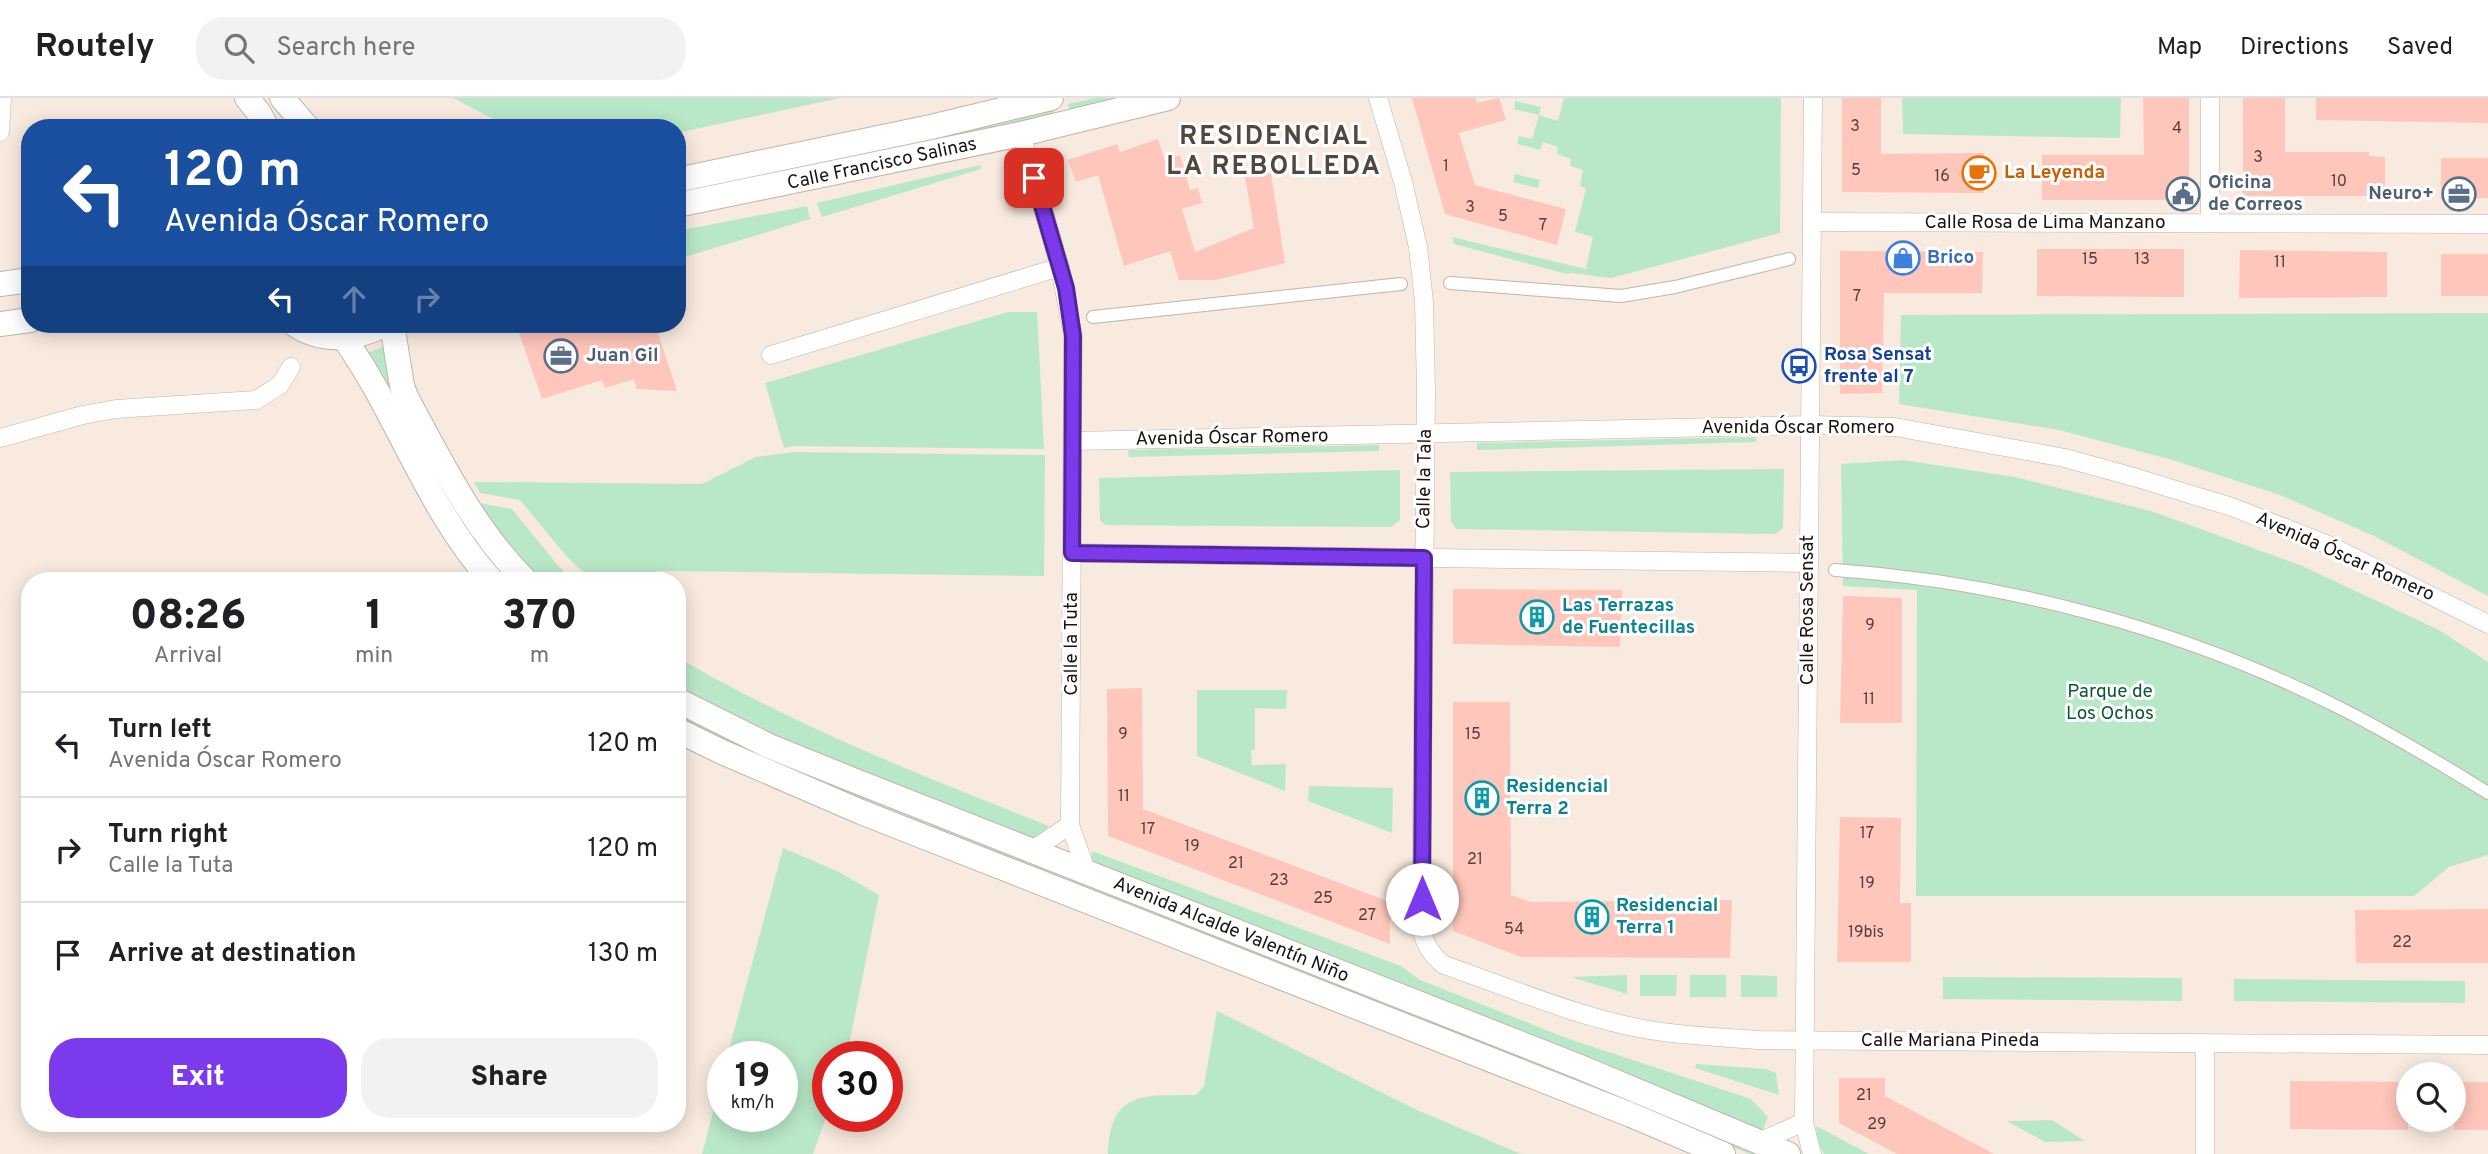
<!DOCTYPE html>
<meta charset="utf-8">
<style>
body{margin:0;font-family:Overpass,sans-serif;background:#f2f2f2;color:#202124;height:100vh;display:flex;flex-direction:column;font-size:26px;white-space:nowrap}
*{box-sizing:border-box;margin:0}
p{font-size:23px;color:#757577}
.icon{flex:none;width:38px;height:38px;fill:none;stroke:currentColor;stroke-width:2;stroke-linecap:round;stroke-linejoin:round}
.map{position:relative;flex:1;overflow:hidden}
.side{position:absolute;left:21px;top:474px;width:665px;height:560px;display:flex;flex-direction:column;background:#fff;border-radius:28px;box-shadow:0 4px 18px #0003}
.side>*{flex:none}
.hud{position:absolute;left:21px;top:21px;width:665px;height:214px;border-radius:28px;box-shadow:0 4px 18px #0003;background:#1a4fa0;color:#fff;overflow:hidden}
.tools{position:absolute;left:2396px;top:964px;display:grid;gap:14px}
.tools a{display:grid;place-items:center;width:70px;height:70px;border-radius:50%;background:#fff;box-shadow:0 4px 18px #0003;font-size:35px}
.speed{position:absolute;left:707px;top:943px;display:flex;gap:14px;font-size:35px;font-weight:700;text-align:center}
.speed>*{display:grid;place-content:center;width:91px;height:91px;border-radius:50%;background:#fff;box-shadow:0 4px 18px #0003;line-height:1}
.speed small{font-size:18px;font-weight:400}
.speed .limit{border:10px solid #d22;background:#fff;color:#111}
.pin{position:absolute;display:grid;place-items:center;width:60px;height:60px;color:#fff;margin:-30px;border-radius:14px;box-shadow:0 4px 10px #0006}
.me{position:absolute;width:77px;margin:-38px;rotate:0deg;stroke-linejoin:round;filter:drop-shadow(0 0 5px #0008)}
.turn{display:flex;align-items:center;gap:24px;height:147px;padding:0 28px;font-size:32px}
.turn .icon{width:91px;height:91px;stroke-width:2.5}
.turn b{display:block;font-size:49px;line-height:60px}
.lanes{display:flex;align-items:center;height:66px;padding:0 28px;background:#0003;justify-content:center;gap:35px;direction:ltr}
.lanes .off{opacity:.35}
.eta{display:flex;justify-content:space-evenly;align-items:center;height:119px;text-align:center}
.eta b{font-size:42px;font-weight:800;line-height:49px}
.button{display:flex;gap:14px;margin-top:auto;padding:14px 28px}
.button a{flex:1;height:80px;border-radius:28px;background:#7c3aed;color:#fff;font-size:28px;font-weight:800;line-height:80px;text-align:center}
.button a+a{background:#f2f2f2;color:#202124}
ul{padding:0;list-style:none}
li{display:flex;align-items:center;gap:21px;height:105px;padding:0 28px;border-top:2px solid #e0e0e0}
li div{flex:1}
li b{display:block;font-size:26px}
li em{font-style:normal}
header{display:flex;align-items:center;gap:42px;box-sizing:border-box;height:98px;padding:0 35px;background:#fff;border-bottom:2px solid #e0e0e0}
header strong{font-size:33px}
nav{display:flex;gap:38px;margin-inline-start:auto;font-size:24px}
.search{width:490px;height:63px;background:#f2f2f2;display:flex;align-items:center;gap:18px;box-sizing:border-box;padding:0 24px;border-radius:28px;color:#757577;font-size:26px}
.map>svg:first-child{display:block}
.green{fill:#b9e8c8}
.building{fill:#ffc6bb}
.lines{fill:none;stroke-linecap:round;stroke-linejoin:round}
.pedestrian-casing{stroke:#c1b3a8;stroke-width:14}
.minor-casing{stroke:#c1b3a8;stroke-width:19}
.secondary-casing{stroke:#c1b3a8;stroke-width:26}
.pedestrian{stroke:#fff;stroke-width:12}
.minor{stroke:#fff;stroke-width:18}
.secondary{stroke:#fff;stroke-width:24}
.route-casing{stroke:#51269a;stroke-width:18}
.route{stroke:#7c3aed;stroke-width:12}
.labels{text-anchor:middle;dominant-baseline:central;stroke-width:6;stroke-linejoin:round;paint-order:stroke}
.number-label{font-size:16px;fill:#52403b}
.street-label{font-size:19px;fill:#191410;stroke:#fff}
.food-label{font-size:19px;font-weight:bold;fill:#c56008;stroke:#fff;text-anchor:start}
.service-label{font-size:19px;font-weight:bold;fill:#4e5e75;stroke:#fff;text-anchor:start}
.shop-label{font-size:19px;font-weight:bold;fill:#366cbe;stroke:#fff;text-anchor:start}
.transit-label{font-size:19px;font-weight:bold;fill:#164399;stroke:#fff;text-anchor:start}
.culture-label{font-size:19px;font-weight:bold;fill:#0d838f;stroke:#fff;text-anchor:start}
.park-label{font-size:19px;fill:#0a5932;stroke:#fff}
.district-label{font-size:26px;font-weight:bold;letter-spacing:2px;fill:#52473d;stroke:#fff}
</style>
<header>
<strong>Routely</strong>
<div class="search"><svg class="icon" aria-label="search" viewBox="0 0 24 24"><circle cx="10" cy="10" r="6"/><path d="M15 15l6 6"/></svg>Search here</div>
<nav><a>Map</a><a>Directions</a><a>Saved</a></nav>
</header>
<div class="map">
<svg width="2488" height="1056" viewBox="0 0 2488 1056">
<rect width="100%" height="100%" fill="#f8eade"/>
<g class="green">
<polygon points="453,0 840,0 677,35 677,30 510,30"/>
<polygon points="1095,0 1122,0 1070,12 1068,6"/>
<polygon points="1564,0 1781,0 1780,135 1611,180 1571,175 1567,176 1454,146 1452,139 1586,171 1593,139 1575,134 1586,91 1580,88 1583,72 1570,68 1571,61 1557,56 1558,49 1543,44 1540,52 1517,46 1519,38 1532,41 1539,17 1514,11 1515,3 1541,9 1539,17 1558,23"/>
<polygon points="1902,0 2121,0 2120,40 1903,36"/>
<polygon points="1054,10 1055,15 961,38 677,99 677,93"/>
<polygon points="980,67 981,71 822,119 817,105"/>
<polygon points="1515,76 1540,82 1538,90 1513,84"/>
<polygon points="807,108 810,121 678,161 677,133"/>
<polygon points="1008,214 1037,214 1044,351 794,348 784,350 765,285"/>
<polygon points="2488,215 2488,498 2374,438 2280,397 2176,363 2059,332 1899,306 1901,217"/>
<polygon points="384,248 386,268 392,286 388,288 368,255"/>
<polygon points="1756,339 1756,344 1477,352 1477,345"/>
<polygon points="1379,347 1379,353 1129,359 1128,352"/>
<polygon points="794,354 1045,357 1044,478 658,473 652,483 593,483 567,459 520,402 480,395 474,384 702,386 756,359"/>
<polygon points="1903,362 2015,379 2151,413 2300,467 2439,532 2488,564 2488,757 2449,769 2414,798 1916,798 1917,492 1843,488 1841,366"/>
<polygon points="1784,371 1783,430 1775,436 1456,431 1451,423 1450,374"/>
<polygon points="1400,372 1400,422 1391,429 1106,427 1100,423 1099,380"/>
<polygon points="479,405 512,411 560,470 574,483 542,483 506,444"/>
<path d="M677 559C794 628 923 678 1049 728L1037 741C982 722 930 701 877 680 808 653 741 625 677 588Z"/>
<polygon points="1197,592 1287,592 1286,611 1255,610 1255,652 1251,652 1252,667 1286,666 1285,693 1197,658"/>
<polygon points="677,614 1762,1056 1750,1056 894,715 736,649 677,620"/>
<polygon points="1309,688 1393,690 1392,735 1308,703"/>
<polygon points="783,750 837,773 879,797 847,957 847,959 828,959 828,1013 813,1056 702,1056 723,976 723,1018 782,1018 782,959 727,959"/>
<polygon points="1092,753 1401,868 1420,882 1569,941 1751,1001 1768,1019 1763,1032 1091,767"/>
<polygon points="1627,877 1627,896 1571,879"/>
<polygon points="1640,877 1677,877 1676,898 1640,898"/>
<rect x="1690" y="877" width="36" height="22"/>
<polygon points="1741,877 1777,878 1777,899 1741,899"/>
<polygon points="1943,879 2182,880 2182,903 1943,901"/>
<polygon points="2234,881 2465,883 2465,905 2234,903"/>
<path d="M1217 913 1417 1012 1521 1056H1108C1110 990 1147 998 1196 997L1204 988Z"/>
<polygon points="1696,966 1766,971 1776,975 1779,997 1695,970"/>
<polygon points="2052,1022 2085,1043 2045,1044 2007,1023"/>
<polygon points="1816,1028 1869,1056 1824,1056 1818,1046"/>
</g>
<g class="building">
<polygon points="1412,0 1476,0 1476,5 1499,0 1506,22 1459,35 1475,87 1566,111 1557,147 1445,116"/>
<polygon points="1842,0 1881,0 1881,56 1984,55 1984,95 1842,94"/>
<polygon points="2143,0 2189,0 2189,102 2042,102 2042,57 2144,57"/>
<polygon points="2243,0 2285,0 2285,54 2369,54 2369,58 2385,59 2385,98 2243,98"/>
<polygon points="2316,0 2488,0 2488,25 2316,22"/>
<polygon points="1158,41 1165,63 1180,57 1190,92 1198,90 1202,105 1182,111 1195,154 1254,130 1245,79 1271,75 1285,165 1216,182 1179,182 1170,153 1124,168 1098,77 1076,84 1068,62 1117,46 1120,54"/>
<polygon points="2441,60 2488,60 2488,100 2441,101"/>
<polygon points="2037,151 2184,151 2184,199 2037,198"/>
<polygon points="2240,152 2387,154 2387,199 2239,200"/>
<polygon points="1840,153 1983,154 1982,195 1884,195 1882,295 1840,296"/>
<rect x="2441" y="156" width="47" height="42"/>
<polygon points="516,226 655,226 677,293 637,291 634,281 605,290 602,282 542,301"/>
<polygon points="1453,491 1622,492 1620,549 1453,546"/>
<polygon points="1843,498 1902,500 1902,625 1840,625"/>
<polygon points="1142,590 1143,711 1390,804 1390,846 1108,738 1107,591"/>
<polygon points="1453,604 1510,604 1511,797 1531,804 1732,802 1730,860 1521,859 1453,833"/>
<polygon points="1840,719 1901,720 1900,805 1911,805 1911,864 1837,864"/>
<polygon points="2488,811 2488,865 2356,865 2355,812"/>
<polygon points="1839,980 1885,980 1885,998 1994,1056 1897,1056 1839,1025"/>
<polygon points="2290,983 2408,984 2408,1032 2290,1031"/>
<rect x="2454" y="984" width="34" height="48"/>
</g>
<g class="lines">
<defs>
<g id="pedestrian">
<polyline points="1450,185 1621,198 1675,189 1789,161"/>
<polyline points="1093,219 1401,186"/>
<path d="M1835 472C2008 484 2185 532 2340 610 2391 636 2440 665 2488 695"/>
</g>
<g id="minor">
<path d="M1378 0 1403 84 1418 149 1424 204 1426 293 1421 828C1424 845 1430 856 1444 867 1511 890 1579 920 1649 932 1685 938 1721 939 1757 942L2488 947"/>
<polyline points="2210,0 2210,125"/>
<polyline points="0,34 2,0"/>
<polyline points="1021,36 1060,169 1073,238 1070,727 1087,775"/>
<polyline points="1812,124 2488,126"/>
<polyline points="771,257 1060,169"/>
<polyline points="0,340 83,317 116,311 256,302 280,287 291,269"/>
<polyline points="1073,343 1810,327 1895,329 2065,360 2137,380 2232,409 2331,448 2488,526"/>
<polyline points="1072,455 1809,465"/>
<polyline points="1031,753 1070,727"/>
<polyline points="1761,1043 1804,1024"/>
<polyline points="1812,1056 1804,1024 1813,0"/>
<polyline points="2205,1056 2205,945"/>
</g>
<g id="secondary">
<polyline points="247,0 259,15 267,30"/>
<polyline points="282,0 308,30"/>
<polyline points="677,82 931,29 1051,0"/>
<polyline points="677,107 1021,36 1168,0"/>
<polyline points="0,186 30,182"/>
<polyline points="0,226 30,222"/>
<path d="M294 226C323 246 357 241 386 226"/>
<path d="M392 226 402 288 406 299C440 362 474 432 526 483"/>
<path d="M344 240C399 318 427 411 492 483"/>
<polyline points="677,602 769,648 848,680 1580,969 1788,1056"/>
<polyline points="677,632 722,654 861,714 1631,1017 1723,1056"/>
</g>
</defs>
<use href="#pedestrian" class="pedestrian-casing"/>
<use href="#minor" class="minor-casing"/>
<use href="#secondary" class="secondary-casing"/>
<use href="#pedestrian" class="pedestrian"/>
<use href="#minor" class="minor"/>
<use href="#secondary" class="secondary"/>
</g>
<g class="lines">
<defs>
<polyline id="route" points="1034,80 1066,190 1073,238 1072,455 1424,460 1422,801"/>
</defs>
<use href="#route" class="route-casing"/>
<use href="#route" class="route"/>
</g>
<defs>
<symbol id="cafe-ring" viewBox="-11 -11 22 22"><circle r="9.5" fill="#fff" stroke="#e8710a" stroke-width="1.5"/><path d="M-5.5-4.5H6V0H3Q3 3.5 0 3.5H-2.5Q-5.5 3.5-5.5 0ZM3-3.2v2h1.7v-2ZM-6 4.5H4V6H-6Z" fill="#e8710a"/></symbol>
<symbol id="civic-ring" viewBox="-11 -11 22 22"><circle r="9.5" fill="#fff" stroke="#5c6f8a" stroke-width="1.5"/><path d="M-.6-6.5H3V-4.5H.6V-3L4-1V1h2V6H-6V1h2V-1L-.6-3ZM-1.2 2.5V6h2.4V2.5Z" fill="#5c6f8a"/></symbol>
<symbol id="office-ring" viewBox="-11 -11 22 22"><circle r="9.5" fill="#fff" stroke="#5c6f8a" stroke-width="1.5"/><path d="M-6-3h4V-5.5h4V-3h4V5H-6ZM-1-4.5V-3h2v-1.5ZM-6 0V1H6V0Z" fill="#5c6f8a"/></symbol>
<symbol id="shop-ring" viewBox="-11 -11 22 22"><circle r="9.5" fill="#fff" stroke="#3f7fe0" stroke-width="1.5"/><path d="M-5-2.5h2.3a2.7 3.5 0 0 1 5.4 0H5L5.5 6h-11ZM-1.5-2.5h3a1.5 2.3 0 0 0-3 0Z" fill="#3f7fe0"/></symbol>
<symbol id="bus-ring" viewBox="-11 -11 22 22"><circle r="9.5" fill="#fff" stroke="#1a4fb4" stroke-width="1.5"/><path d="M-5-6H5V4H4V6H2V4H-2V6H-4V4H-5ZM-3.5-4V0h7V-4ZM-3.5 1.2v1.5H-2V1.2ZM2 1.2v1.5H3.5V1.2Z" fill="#1a4fb4"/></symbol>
<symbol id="building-ring" viewBox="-11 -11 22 22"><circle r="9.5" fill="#fff" stroke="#0f9aa8" stroke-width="1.5"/><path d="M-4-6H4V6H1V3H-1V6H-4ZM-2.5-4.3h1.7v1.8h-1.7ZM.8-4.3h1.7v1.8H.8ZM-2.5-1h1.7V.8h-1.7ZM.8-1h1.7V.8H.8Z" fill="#0f9aa8"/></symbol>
</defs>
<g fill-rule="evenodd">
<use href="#cafe-ring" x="1960" y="56" width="38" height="38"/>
<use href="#civic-ring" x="2164" y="77" width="38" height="38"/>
<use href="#office-ring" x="2440" y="77" width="38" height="38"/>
<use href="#shop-ring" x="1884" y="141" width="38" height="38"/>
<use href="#office-ring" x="542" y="239" width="38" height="38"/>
<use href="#bus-ring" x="1780" y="249" width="38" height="38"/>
<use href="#building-ring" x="1518" y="500" width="38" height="38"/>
<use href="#building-ring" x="1463" y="681" width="38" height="38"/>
<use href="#building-ring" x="1573" y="800" width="38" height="38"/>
</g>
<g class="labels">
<g class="number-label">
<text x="1855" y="29">3</text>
<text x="2177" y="31">4</text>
<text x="2258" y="60">3</text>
<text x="1446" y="69">1</text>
<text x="1856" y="73">5</text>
<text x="1942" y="79">16</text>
<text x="2339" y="84">10</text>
<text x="1470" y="110">3</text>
<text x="1503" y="119">5</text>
<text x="1543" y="128">7</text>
<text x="2090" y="162">15</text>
<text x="2142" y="162">13</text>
<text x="2280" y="165">11</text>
<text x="1857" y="199">7</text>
<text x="1870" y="528">9</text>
<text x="1869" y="602">11</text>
<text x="1123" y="637">9</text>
<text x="1473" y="637">15</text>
<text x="1124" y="699">11</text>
<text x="1148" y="732">17</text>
<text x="1867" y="736">17</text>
<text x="1192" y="749">19</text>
<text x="1475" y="762">21</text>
<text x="1236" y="766">21</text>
<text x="1279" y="783">23</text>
<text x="1867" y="786">19</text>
<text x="1323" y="801">25</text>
<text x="1367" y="818">27</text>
<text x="1514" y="832">54</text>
<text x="1866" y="835">19bis</text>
<text x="2402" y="845">22</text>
<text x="1864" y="998">21</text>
<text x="1877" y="1027">29</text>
</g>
<g class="street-label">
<text transform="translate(882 66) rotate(-12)">Calle Francisco Salinas</text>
<text x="2045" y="125">Calle Rosa de Lima Manzano</text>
<text x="1798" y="330">Avenida Óscar Romero</text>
<text transform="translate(1232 340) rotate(-1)">Avenida Óscar Romero</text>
<text transform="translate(1425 381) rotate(-89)">Calle la Tala</text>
<text transform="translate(2345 459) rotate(24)">Avenida Óscar Romero</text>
<text transform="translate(1808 512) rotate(-90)">Calle Rosa Sensat</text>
<text transform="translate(1072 546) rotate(-90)">Calle la Tuta</text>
<text transform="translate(1231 832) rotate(22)">Avenida Alcalde Valentín Niño</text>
<text x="1950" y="943">Calle Mariana Pineda</text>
</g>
<g class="food-label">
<text x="2004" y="75">La Leyenda</text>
</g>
<g class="service-label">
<text x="2208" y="85">Oficina<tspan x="2208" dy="22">de Correos</tspan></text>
<text x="2434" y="96" text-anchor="end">Neuro+</text>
<text x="586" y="258">Juan Gil</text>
</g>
<g class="shop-label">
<text x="1927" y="160">Brico</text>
</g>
<g class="transit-label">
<text x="1824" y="257">Rosa Sensat<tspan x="1824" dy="22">frente al 7</tspan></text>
</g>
<g class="culture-label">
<text x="1562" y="508">Las Terrazas<tspan x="1562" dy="22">de Fuentecillas</tspan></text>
<text x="1506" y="689">Residencial<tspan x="1506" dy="22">Terra 2</tspan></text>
<text x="1616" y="808">Residencial<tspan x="1616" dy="22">Terra 1</tspan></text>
</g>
<g class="park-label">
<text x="2110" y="594">Parque de<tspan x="2110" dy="22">Los Ochos</tspan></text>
</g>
<g class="district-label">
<text x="1274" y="39">RESIDENCIAL<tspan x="1274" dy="30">LA REBOLLEDA</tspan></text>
</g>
</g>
</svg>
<div class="tools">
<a><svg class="icon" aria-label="search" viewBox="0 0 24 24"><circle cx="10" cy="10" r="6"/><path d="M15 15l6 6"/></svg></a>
</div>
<div class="speed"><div>19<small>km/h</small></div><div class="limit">30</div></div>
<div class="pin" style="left:1034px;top:80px;background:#d93025"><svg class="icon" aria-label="arrive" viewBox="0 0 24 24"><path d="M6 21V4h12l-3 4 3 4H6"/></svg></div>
<svg class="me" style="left:1422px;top:801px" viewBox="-20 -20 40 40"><circle r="19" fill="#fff"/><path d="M0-13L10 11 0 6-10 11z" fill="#7c3aed"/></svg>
<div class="hud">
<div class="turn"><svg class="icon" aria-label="left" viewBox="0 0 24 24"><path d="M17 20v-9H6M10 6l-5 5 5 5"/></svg><div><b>120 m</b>Avenida Óscar Romero</div></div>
<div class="lanes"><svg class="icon" aria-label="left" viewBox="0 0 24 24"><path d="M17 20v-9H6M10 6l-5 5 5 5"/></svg><svg class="icon off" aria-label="ahead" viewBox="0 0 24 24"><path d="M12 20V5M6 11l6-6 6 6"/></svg><svg class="icon off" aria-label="right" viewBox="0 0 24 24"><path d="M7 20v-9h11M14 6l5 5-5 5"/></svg></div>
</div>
<section class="side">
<div class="eta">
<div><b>08:26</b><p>Arrival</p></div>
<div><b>1</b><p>min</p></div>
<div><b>370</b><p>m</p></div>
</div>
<ul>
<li><svg class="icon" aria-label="left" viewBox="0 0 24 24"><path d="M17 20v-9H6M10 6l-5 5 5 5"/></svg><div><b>Turn left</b><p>Avenida Óscar Romero</p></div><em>120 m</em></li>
<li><svg class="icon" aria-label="right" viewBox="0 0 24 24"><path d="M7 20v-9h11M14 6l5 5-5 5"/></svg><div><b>Turn right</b><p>Calle la Tuta</p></div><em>120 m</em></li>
<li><svg class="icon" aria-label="arrive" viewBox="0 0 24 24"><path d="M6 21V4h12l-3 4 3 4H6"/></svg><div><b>Arrive at destination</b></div><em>130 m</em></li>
</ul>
<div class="button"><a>Exit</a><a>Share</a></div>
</section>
</div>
